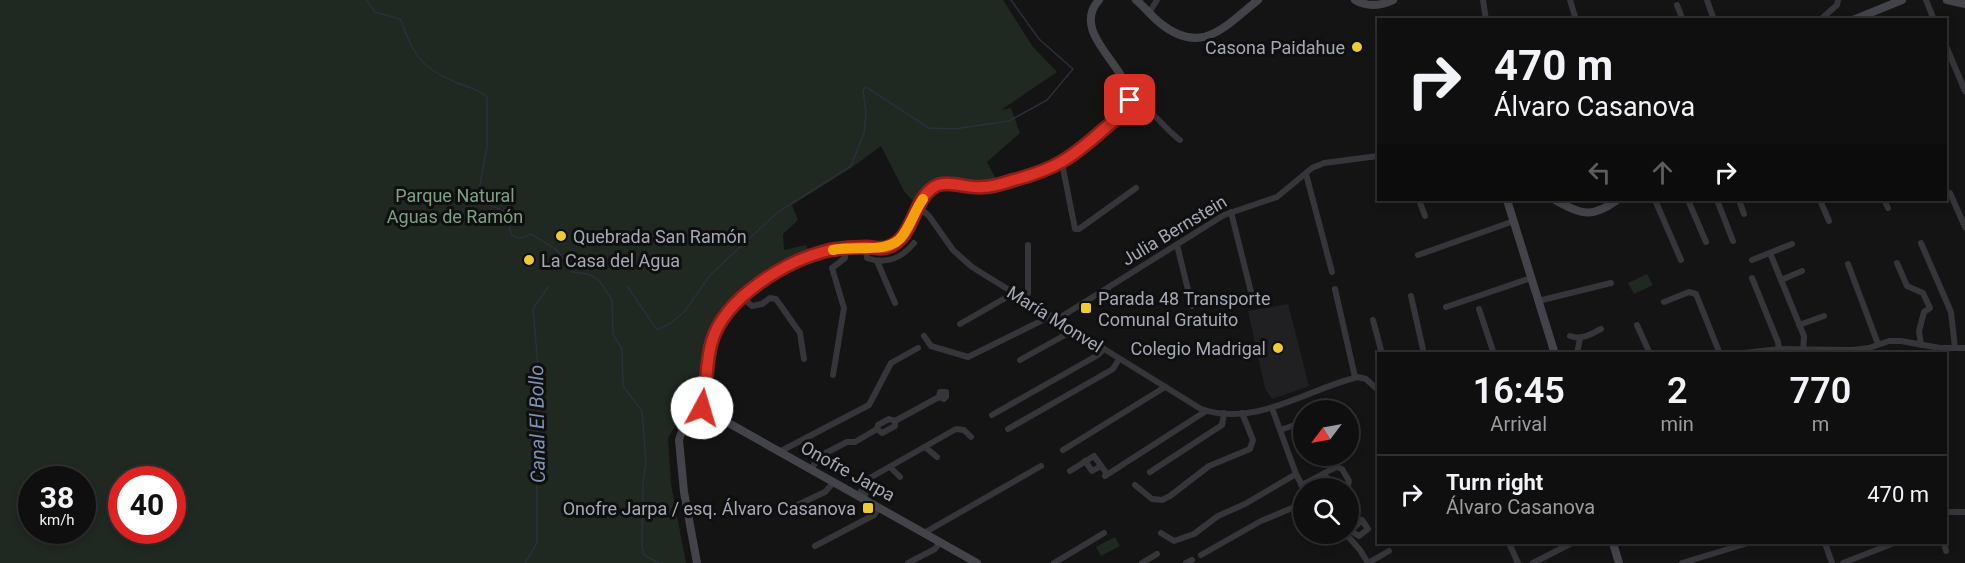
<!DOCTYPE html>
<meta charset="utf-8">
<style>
body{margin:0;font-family:Roboto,sans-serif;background:#1d1d1e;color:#f1f3f6;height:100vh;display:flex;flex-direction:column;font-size:22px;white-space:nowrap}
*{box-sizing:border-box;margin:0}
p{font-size:20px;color:#9b9c9f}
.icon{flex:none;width:33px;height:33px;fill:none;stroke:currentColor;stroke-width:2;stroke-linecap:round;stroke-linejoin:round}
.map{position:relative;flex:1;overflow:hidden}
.side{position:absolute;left:1377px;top:352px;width:570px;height:192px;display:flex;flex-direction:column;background:#0f0f10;border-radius:0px;box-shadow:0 3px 9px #0003,0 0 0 2px #2f2f30}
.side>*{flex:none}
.hud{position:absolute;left:1377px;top:18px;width:570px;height:183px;border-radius:0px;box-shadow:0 3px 9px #0003,0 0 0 2px #2f2f30;background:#0f0f10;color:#f1f3f6;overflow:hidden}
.needle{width:39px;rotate:238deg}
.tools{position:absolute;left:1293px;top:400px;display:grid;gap:12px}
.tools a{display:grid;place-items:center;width:66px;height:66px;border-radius:50%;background:#0f0f10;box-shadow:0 3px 9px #0003,0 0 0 2px #2f2f30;font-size:30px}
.speed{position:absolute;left:18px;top:466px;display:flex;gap:12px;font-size:30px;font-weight:700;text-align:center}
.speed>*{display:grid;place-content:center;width:78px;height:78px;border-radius:50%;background:#0f0f10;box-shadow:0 3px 9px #0003,0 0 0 2px #2f2f30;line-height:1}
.speed small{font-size:15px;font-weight:400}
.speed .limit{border:9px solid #d22;background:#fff;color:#111}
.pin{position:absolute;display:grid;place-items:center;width:51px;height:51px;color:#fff;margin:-26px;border-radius:12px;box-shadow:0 3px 9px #0006}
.me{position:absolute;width:66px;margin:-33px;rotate:6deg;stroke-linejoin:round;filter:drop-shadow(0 0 4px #0008)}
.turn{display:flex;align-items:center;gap:21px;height:126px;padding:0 18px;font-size:27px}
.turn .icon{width:78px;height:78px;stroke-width:2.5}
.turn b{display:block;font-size:42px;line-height:51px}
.lanes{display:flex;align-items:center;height:57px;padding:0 18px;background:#0003;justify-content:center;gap:30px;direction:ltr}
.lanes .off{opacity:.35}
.eta{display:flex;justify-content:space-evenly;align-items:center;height:102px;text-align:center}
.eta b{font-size:36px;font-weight:600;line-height:42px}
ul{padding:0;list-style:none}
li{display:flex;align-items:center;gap:18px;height:78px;padding:0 18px;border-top:2px solid #2f2f30}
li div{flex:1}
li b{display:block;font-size:22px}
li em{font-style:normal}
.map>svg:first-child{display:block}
.built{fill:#202022}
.green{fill:#202822;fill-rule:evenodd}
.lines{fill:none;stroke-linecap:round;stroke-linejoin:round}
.stream{stroke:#2a3039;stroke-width:1.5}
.street{stroke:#35353a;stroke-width:6}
.secondary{stroke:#43434a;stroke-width:8}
.route-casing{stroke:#8d1f18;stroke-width:15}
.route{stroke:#d93025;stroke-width:10}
.slow{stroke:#f59e0b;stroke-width:10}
.poi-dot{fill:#eeca33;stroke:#0f0f10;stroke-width:2}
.labels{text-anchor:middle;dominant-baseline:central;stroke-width:6;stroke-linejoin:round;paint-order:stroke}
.poi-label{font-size:18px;fill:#a5a8b5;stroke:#0f0f10;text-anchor:end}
.park-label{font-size:18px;fill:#7da084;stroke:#0f0f10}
.street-label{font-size:18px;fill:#a5a8b5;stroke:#0f0f10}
.water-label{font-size:20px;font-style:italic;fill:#7d91b0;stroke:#0f0f10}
</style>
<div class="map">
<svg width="1965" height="563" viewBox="0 0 1965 563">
<rect width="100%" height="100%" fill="#141415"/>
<polygon class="built" points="1288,304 1309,386 1272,399 1265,388 1248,311"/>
<g class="green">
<path d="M0 0H1003L1033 47 1057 72 1001 110 1011 108 1020 133 987 162 997 181 930 187 915 203 904 191 881 146 851 168 792 205 798 220 783 234 784 250 806 245 810 253 771 270 768 268 729 305 714 323 704 363 700 366 698 398 691 410 680 418 668 438 671 484 686 563H0ZM32 480H82V531H32ZM122 480H172V531H122Z"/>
<polygon points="1647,274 1653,285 1634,294 1628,283"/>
<polygon points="1115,537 1120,546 1101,556 1096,547"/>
</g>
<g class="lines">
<g class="stream">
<path d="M366 0 375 12 400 19C414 53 418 66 453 81 466 87 475 87 487 97V147L477 200 513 215 509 227 512 235C520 240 523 238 531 234L557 250 573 272 588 274 599 280 612 300 613 334 622 349 623 386 642 411 646 463 643 482 642 546 644 555 659 563"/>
<polyline points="627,286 657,330 671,323 685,311 710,275 778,212 851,166 864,133 866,113 863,90 866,87 929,128 954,129 1009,121 1047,100 1073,69 1039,39 1011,0"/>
<polyline points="525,563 537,543 537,431 539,398 538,366 533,309 548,287"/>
</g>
<g class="street">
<polyline points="1483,0 1486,20"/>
<polyline points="1570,0 1576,20"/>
<polyline points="1707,0 1714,20"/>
<polyline points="1926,0 1934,20"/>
<polyline points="1677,5 1683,20"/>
<polyline points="1149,13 1157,0"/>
<polyline points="1820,20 1837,5 1838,0"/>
<polyline points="1946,46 1965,91"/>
<path d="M1130 100C1146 101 1165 130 1180 140"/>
<polyline points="1062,163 1075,229 1079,229 1136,188"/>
<polyline points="1306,174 1332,272"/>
<polyline points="1950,193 1965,227"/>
<polyline points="1419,200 1425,216"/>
<polyline points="1655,200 1681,260"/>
<polyline points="1688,200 1706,242"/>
<polyline points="1717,200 1733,241"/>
<polyline points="1739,200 1744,214"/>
<polyline points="1820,200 1829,221"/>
<polyline points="1884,200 1888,208"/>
<path d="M918 206 929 216 953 250 972 267 1201 409C1256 428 1307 389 1358 377L1366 379 1378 390"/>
<polyline points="1231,212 1253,300"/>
<polyline points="1921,243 1951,312 1955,348"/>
<polyline points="1177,245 1192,306"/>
<path d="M866 247 867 258C886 265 902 258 914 243"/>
<polyline points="1770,253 1804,336 1803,354"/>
<polyline points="1418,255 1514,221"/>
<polyline points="1752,260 1792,244"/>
<polyline points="877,261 895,303"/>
<polyline points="1897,263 1907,286 1923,293 1930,308 1924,312 1919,331 1921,345"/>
<polyline points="1848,264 1878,344"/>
<polyline points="1752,278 1778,342 1779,349"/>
<polyline points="1781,280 1802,271"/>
<polyline points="1335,289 1355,377"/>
<polyline points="1411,296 1424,354"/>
<polyline points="743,298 752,306 762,304 770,298 776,299 800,333 804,359"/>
<polyline points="1025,301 1028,293 1028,245"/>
<polyline points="1538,301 1611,283"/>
<polyline points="1664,302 1689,292 1696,294 1720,354"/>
<polyline points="1446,307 1531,278"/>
<polyline points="1479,309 1494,354"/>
<polyline points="1056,320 1224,215 1277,197 1312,168 1324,163 1378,156"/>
<polyline points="1373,320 1382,354"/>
<polyline points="960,324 1014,293"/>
<polyline points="1637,325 1650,354"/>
<polyline points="1799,325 1824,316"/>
<polyline points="924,336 931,346 968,357 1051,316"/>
<path d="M1570 336C1582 340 1590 335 1601 329"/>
<polyline points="1577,354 1580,338"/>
<polyline points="1735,354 1779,349 1853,350 1869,348 1889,341 1901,341 1940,348 1965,348"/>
<polyline points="1020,360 1065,335 1072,329"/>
<polyline points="833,375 844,308 832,268 845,258 844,248"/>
<polyline points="1272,408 1296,474 1304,489"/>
<polyline points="992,415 1098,355 1104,349"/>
<polyline points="877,429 882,433 895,426 895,421"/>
<polyline points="1008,429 1113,369 1119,359"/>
<polyline points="1280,430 1304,422"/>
<polyline points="925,447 937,457"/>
<polyline points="1063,450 1165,387"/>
<polyline points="779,452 869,405 891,363 918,348"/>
<polyline points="1085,461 1092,471 1101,466"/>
<polyline points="890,467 900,477"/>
<polyline points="811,469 820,456 847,442 855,442 877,429 878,425 889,419 895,421 939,397 944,399 946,397 946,392 940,392 939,397"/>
<polyline points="1070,471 1094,456 1107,474"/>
<polyline points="1150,472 1222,425 1224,413"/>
<polyline points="1105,476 1206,411"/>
<polyline points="1135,485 1152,499 1162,500 1170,496 1209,466 1250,449 1253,440 1242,413"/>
<path d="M1301 485C1314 480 1324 472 1337 467L1342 469 1349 481 1348 485 1339 489 1323 474"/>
<polyline points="858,496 868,479 956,429 964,430 971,437"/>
<polyline points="864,499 869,481"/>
<polyline points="787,510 825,492 834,482"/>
<polyline points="1946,512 1965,512"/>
<polyline points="924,533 1041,466"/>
<polyline points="1161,533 1174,541 1194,534 1218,516 1245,504 1296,474"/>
<polyline points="1348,533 1362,520 1368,529 1359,536 1351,531"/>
<polyline points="1346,534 1360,550 1368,563"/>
<polyline points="1509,543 1518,563"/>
<polyline points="1825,543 1832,563"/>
<polyline points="1944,543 1946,551"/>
<polyline points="815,546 874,515 879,508"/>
<polyline points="1201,555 1261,521 1304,503"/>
<polyline points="908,563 935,549 940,542"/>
<polyline points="1054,563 1104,533"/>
<polyline points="1142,563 1157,554"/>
<polyline points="1186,563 1192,560"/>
<polyline points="1368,563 1389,551"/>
<polyline points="1533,563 1572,543"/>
<polyline points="1682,563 1748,543"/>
<polyline points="1843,563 1894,543"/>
</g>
<g class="secondary">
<path d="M1136 0C1145 7 1151 16 1160 23 1202 57 1225 26 1258 0"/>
<path d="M1355 0C1367 7 1380 6 1393 0"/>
<polyline points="1947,0 1965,4"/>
<polyline points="1853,20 1902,0"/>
<polyline points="1507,200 1555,354"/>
<path d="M1555 200C1580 214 1592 219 1617 200"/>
<path d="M702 408C708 385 705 360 713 337 729 293 795 256 839 249 856 246 883 253 896 243 915 229 915 188 942 184 955 182 970 188 983 187 992 187 1001 183 1009 181 1024 177 1039 174 1053 168 1076 157 1106 131 1123 112 1153 80 1064 38 1099 0"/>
<polyline points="702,408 977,563"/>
<polyline points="1613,543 1619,563"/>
<polyline points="697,563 684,492 679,440 684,425 702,408"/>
</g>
</g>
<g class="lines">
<defs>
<path id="route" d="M702 408C708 386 705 363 712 341 725 297 787 260 830 250 842 248 854 247 866 247 873 247 881 250 888 247 914 238 912 201 934 187 947 179 968 189 983 187 993 187 1004 183 1014 180 1056 169 1071 158 1103 130 1113 121 1126 113 1130 100"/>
</defs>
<use href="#route" class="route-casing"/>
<use href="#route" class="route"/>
<path class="slow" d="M833 250C855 245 890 255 903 235 911 224 915 210 923 199"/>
</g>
<g class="poi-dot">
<circle cx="1357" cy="47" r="6"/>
<circle cx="561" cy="236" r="6"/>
<circle cx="529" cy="260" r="6"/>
<rect x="1080" y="302" width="12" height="12" rx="3"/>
<circle cx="1278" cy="348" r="6"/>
<rect x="862" y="502" width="12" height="12" rx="3"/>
</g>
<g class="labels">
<g class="poi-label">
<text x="1345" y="47">Casona Paidahue</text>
<text x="573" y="236" text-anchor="start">Quebrada San Ramón</text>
<text x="541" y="260" text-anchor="start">La Casa del Agua</text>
<text x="1098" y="298" text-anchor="start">Parada 48 Transporte<tspan x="1098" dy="21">Comunal Gratuito</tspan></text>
<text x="1266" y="348">Colegio Madrigal</text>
<text x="856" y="508">Onofre Jarpa / esq. Álvaro Casanova</text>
</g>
<g class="park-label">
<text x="455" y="195">Parque Natural<tspan x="455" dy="21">Aguas de Ramón</tspan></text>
</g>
<g class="street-label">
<text transform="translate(1174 230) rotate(-31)">Julia Bernstein</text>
<text transform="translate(1055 319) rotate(32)">María Monvel</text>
<text transform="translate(848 471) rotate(29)">Onofre Jarpa</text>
</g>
<g class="water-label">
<text transform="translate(537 424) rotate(-91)">Canal El Bollo</text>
</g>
</g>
</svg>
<div class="tools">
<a><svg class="needle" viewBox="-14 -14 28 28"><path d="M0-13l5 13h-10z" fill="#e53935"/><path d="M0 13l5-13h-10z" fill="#9b9c9f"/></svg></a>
<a><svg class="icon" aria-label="search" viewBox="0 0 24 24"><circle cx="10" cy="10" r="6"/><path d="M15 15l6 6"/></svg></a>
</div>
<div class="speed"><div>38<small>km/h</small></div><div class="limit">40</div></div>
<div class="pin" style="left:1130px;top:100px;background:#d93025"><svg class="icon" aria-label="arrive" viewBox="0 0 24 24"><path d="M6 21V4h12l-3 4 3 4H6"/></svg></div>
<svg class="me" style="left:702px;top:408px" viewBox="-20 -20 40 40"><circle r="19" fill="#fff"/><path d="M0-13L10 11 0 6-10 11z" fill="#d93025"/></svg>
<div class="hud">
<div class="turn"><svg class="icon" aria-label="right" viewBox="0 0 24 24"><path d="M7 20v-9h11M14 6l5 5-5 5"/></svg><div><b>470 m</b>Álvaro Casanova</div></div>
<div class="lanes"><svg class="icon off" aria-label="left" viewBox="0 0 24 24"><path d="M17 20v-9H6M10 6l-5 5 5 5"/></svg><svg class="icon off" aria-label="ahead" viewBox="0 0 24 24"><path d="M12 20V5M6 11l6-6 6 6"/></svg><svg class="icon" aria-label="right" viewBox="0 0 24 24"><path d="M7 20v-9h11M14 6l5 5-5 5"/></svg></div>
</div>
<section class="side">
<div class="eta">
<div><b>16:45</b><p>Arrival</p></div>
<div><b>2</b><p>min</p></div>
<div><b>770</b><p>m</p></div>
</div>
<ul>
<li><svg class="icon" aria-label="right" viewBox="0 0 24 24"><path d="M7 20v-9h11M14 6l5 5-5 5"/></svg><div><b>Turn right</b><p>Álvaro Casanova</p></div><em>470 m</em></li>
</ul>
</section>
</div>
